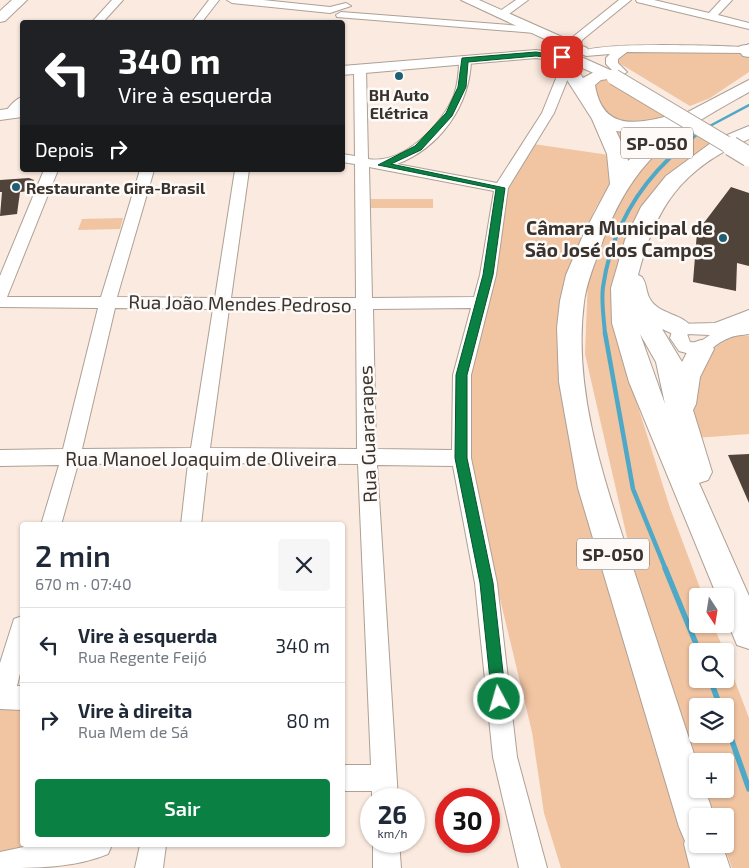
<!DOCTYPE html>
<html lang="pt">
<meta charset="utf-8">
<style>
body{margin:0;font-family:"Exo 2",sans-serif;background:#f6f6f7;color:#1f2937;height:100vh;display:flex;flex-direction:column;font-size:19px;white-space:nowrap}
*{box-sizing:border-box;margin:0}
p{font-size:16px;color:#747a83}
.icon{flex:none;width:28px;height:28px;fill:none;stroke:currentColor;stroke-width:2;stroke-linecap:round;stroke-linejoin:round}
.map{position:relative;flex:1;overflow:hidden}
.drawer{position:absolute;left:20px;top:522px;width:325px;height:325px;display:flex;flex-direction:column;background:#fff;border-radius:5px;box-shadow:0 1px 4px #0004}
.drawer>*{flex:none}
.banner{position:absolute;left:20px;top:20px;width:325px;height:152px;border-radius:5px;box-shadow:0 1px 4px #0004;background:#202124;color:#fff;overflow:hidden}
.needle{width:32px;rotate:168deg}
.controls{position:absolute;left:689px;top:588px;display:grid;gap:10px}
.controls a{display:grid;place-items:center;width:45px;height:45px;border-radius:5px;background:#fff;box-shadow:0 1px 4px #0004;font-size:25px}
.speed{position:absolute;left:360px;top:788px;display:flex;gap:10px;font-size:25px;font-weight:700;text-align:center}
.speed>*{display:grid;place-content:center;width:65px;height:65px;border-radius:50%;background:#fff;box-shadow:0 1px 4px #0004;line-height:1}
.speed small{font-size:12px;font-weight:400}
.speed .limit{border:8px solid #d22;background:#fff;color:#111}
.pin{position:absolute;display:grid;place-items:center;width:42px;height:42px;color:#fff;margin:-21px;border-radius:10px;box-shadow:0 2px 8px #0006}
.me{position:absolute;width:55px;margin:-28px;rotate:354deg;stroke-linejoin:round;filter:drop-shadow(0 0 4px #0008)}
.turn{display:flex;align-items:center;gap:18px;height:105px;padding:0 15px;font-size:22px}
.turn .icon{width:65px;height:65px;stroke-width:2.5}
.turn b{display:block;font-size:35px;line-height:42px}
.then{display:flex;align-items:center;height:48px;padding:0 15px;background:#0003;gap:10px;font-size:19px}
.round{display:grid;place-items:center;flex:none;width:52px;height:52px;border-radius:5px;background:#f6f6f7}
.summary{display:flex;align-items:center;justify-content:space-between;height:85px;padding:0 15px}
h1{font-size:30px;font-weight:600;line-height:38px}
.button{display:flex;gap:10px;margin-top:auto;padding:10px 15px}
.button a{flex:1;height:58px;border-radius:5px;background:#0b8043;color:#fff;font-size:20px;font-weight:600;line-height:58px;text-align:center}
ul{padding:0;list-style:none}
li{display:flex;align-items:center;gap:15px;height:75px;padding:0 15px;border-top:1px solid #e0e1e3}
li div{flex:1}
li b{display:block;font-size:19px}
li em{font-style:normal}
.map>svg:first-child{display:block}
.green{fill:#f1c4a2;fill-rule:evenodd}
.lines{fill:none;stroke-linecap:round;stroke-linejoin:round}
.stream-far3{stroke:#4da9c7;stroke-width:2.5}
.stream-far2{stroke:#4da9c7;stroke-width:4}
.stream-far1{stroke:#4da9c7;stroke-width:4.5}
.stream{stroke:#4da9c7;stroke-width:5.5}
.building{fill:#50433a}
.minor-casing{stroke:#aea095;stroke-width:2}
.major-casing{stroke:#aea095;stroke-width:2}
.highway-casing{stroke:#aea095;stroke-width:2}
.minor{fill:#fff;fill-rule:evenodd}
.major{fill:#fff;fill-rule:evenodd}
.highway{fill:#fff;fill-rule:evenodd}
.major-bridge-far1-casing{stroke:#aea095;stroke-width:17;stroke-linecap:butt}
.major-bridge-casing{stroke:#aea095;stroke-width:21;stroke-linecap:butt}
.major-bridge-far1{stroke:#fff;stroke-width:15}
.major-bridge{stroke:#fff;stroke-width:19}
.route{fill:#0b8043;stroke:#07532c}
.poi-dot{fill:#1d5f73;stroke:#fdfaf8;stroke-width:2}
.labels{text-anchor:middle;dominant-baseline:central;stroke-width:5;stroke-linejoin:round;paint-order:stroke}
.far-poi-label{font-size:16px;font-weight:bold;fill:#39332f;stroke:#fdfaf8}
.shield{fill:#fdfaf8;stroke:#746f6b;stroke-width:1}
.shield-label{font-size:18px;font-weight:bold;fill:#39332f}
.poi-label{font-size:19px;font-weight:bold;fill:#39332f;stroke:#fdfaf8;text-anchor:end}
.street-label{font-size:19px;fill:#39332f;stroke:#fdfaf8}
</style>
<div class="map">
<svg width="749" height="868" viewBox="0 0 749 868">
<rect width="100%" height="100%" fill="#faeadf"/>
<g class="green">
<polygon points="626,52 734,52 749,56 749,72 710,98 690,106 619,63 619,58"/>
<path d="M603 79 611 80 669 117C655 123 620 131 607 118 599 110 594 93 592 81Z"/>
<polygon points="610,129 631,135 658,131 629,166"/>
<path d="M692 129 712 143 661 181 630 239 622 356 670 508 703 596H698V624H713L724 651H698V679H725V655L749 718V868H732L723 844 725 816H714L705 789H725V761H698L697 768 643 607 585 354 588 276 626 185 654 156ZM698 706H725V734H698Z"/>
<polygon points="533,144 609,155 614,178 594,211 572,272 568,351 694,868 561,868 544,813 532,732 466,457 466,375 504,188"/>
<rect x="371" y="199" width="62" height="9"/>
<polygon points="123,218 120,229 78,230 82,219"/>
<path d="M736 335 749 336V434L695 438C689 417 695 374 708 355 714 346 727 340 736 335Z"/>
<polygon points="22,707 22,845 43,845 0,853 0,708"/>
</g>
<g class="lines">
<g class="stream-far3">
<polyline points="706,128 749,105"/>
<polyline points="681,148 700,132"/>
</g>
<path class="stream-far2" d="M605 334C604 319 601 302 603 287 611 231 639 183 683 146"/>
<polyline class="stream-far1" points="605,333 633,489 666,570"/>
<g class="stream">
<polyline points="665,568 699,651"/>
<polyline points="710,679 720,706"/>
<polyline points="725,721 749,789"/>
</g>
</g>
<g class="building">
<polygon points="29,178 34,180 30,191 20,192 17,214 0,216 2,192 0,192 0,180"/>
<polygon points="731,187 749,193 749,266 737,263 736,291 693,282 697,232"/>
<polygon points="749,454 749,503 728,455"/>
</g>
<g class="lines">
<defs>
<g id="minor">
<polygon points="112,0 123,0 103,22 92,22"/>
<polygon points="209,0 219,0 202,22 192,22"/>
<polygon points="227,0 263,0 330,7 346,3 351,6 330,13 232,3"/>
<polygon points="516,0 528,0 505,17 497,17 497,13"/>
<polygon points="619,0 631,0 582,40 579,50 571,50 568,44 574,36"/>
<polygon points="636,0 654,0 709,13 721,0 732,0 718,15 749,23 749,29 637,2"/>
<polygon points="341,12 535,27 541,30 535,33 337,17 336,15"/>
<path d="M749 44V53H746L627 52 618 59V63L627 72 621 76 617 75 606 64V58L610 54 586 56 580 53C592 41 719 46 743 47Z"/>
<path d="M465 57 471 60C470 105 440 148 397 164L497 183 542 113 561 66 567 62 573 66 554 113 508 188 496 275 471 375V458L497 583 517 757 547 868H519L493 757 475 583 453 466 377 465 398 799H372V791H342V765H371L358 464 208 463 201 525H181L188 463 78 464 61 525H41L59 465 0 466V450L63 449 98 308 0 307V276L44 170H58L7 297H101L140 170H154L117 297 215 298 235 170H249L231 298H356L355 164 342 162V154L355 156 354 69 360 65 366 69 368 159C403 165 442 125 454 95 458 83 459 72 459 60ZM369 167 494 191 480 275 474 297 372 298ZM115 308 213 309 191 448 82 449ZM471 308 453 375 452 450 376 449 373 309ZM229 309H356L357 449 210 448Z"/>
<path d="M22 97V108L14 117H6L4 114C8 108 15 99 22 97Z"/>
<path d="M749 310V334C743 335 735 335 729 338 706 347 711 361 679 351L670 338 674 324 715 323ZM687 334 710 335 698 343 690 342Z"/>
<polygon points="22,616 22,665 17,686 22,686 22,710 0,709 0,663 14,619"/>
<polygon points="373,841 399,841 401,868 373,868"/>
<path d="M33 845H112L108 854C74 868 37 868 0 868V852Z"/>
<polygon points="140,845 166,845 163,868 135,868"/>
</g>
<g id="major">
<polygon points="12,0 27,0 5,21 0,22 0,11"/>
<polygon points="461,0 479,0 587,48 589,51 582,55 577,54"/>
<polygon points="536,50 579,56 619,74 622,77 614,82 571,63 536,58 342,75 342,66"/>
<polygon points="22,107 22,117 0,120 0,110"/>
</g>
<g id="highway">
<polygon points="746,45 749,46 749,57 743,56 738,50 740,46"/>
<path d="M550 49 573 62 583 78 596 71 615 70 618 74 615 78 601 80 595 85C603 136 644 122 680 113L684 114 749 80V92C714 112 677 131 649 161 628 184 614 211 603 240 596 261 587 280 584 302 572 394 607 488 635 574 656 638 677 702 698 766V789H705L714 816H698V844H722L730 868H690L684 844 685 841 679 827 578 488 559 382 557 328 560 301 566 275 584 233 610 184 607 154 592 119 560 69 542 54 544 50ZM616 131 640 134 660 131 628 161 627 154Z"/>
<path d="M749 126V139C682 169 656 205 638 275L642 277C647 284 646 293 650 299 659 315 683 313 692 328L689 334 680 337 662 329 682 362 692 343 701 340 710 343 714 349 700 377 696 404 693 410 712 472 708 480 699 483 749 596V649L737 645 725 616V596H717L629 382 612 323 611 288 625 240 641 207 666 176 715 140ZM640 334 656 362 665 404Z"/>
</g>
</defs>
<use href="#minor" class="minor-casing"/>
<use href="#major" class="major-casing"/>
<use href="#highway" class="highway-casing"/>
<use href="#minor" class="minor"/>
<use href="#major" class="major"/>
<use href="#highway" class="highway"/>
<defs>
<polyline id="major-bridge-far1" points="614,77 733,148"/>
<polyline id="major-bridge" points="731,146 749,157"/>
</defs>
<use href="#major-bridge-far1" class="major-bridge-far1-casing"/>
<use href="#major-bridge" class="major-bridge-casing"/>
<use href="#major-bridge-far1" class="major-bridge-far1"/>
<use href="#major-bridge" class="major-bridge"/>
</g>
<polygon class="route" points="536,52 565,57 562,59 536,56 468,62 466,87 452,116 421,150 391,164 505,188 493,275 467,375 467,458 493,583 506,699 504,704 499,706 494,704 492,699 480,583 455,458 456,375 483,275 496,189 378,165 415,146 446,113 458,87 462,58"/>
<g class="poi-dot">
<circle cx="399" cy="76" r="5"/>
<circle cx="16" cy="187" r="5"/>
<circle cx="723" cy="238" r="5"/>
</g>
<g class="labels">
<g class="far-poi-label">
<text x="399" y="94">BH Auto<tspan x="399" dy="18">Elétrica</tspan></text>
<text x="26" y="187" text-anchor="start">Restaurante Gira-Brasil</text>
</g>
<g class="shield">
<rect x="621" y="127.5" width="72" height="31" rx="4"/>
<rect x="577" y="538.5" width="72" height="31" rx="4"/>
</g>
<g class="shield-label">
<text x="657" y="143">SP-050</text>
<text x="613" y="554">SP-050</text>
</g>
<g class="poi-label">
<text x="713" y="227">Câmara Municipal de<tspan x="713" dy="22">São José dos Campos</tspan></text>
</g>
<g class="street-label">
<text transform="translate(240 303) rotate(1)">Rua João Mendes Pedroso</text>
<text transform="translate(367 434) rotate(-92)">Rua Guararapes</text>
<text x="201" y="458">Rua Manoel Joaquim de Oliveira</text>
</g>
</g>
</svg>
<div class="controls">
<a><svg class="needle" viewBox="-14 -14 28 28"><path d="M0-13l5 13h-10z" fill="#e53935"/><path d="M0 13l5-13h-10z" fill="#747a83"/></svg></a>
<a><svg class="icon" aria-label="search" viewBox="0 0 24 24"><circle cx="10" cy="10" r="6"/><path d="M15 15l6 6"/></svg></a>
<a><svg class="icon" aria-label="layers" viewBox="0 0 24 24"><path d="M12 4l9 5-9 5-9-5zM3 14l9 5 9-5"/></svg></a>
<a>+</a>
<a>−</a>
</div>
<div class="speed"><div>26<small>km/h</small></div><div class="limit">30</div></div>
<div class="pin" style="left:562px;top:57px;background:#d93025"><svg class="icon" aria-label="arrive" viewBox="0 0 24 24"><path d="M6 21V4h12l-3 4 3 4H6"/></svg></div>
<svg class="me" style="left:499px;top:699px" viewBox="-20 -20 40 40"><circle r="17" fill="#0b8043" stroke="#fff" stroke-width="3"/><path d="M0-11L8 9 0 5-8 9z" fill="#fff"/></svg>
<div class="banner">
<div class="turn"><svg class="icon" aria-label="left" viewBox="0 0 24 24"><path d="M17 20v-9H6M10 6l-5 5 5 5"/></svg><div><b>340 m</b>Vire à esquerda</div></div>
<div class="then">Depois<svg class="icon" aria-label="right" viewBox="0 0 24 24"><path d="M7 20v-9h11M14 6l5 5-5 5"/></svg></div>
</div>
<section class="drawer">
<div class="summary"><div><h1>2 min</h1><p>670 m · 07:40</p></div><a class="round"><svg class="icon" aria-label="close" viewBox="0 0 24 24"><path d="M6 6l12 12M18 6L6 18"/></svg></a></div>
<ul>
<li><svg class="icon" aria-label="left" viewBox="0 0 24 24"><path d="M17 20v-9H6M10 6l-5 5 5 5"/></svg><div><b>Vire à esquerda</b><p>Rua Regente Feijó</p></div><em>340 m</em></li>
<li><svg class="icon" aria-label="right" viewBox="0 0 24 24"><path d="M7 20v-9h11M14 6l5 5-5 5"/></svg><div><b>Vire à direita</b><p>Rua Mem de Sá</p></div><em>80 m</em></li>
</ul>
<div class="button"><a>Sair</a></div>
</section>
</div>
